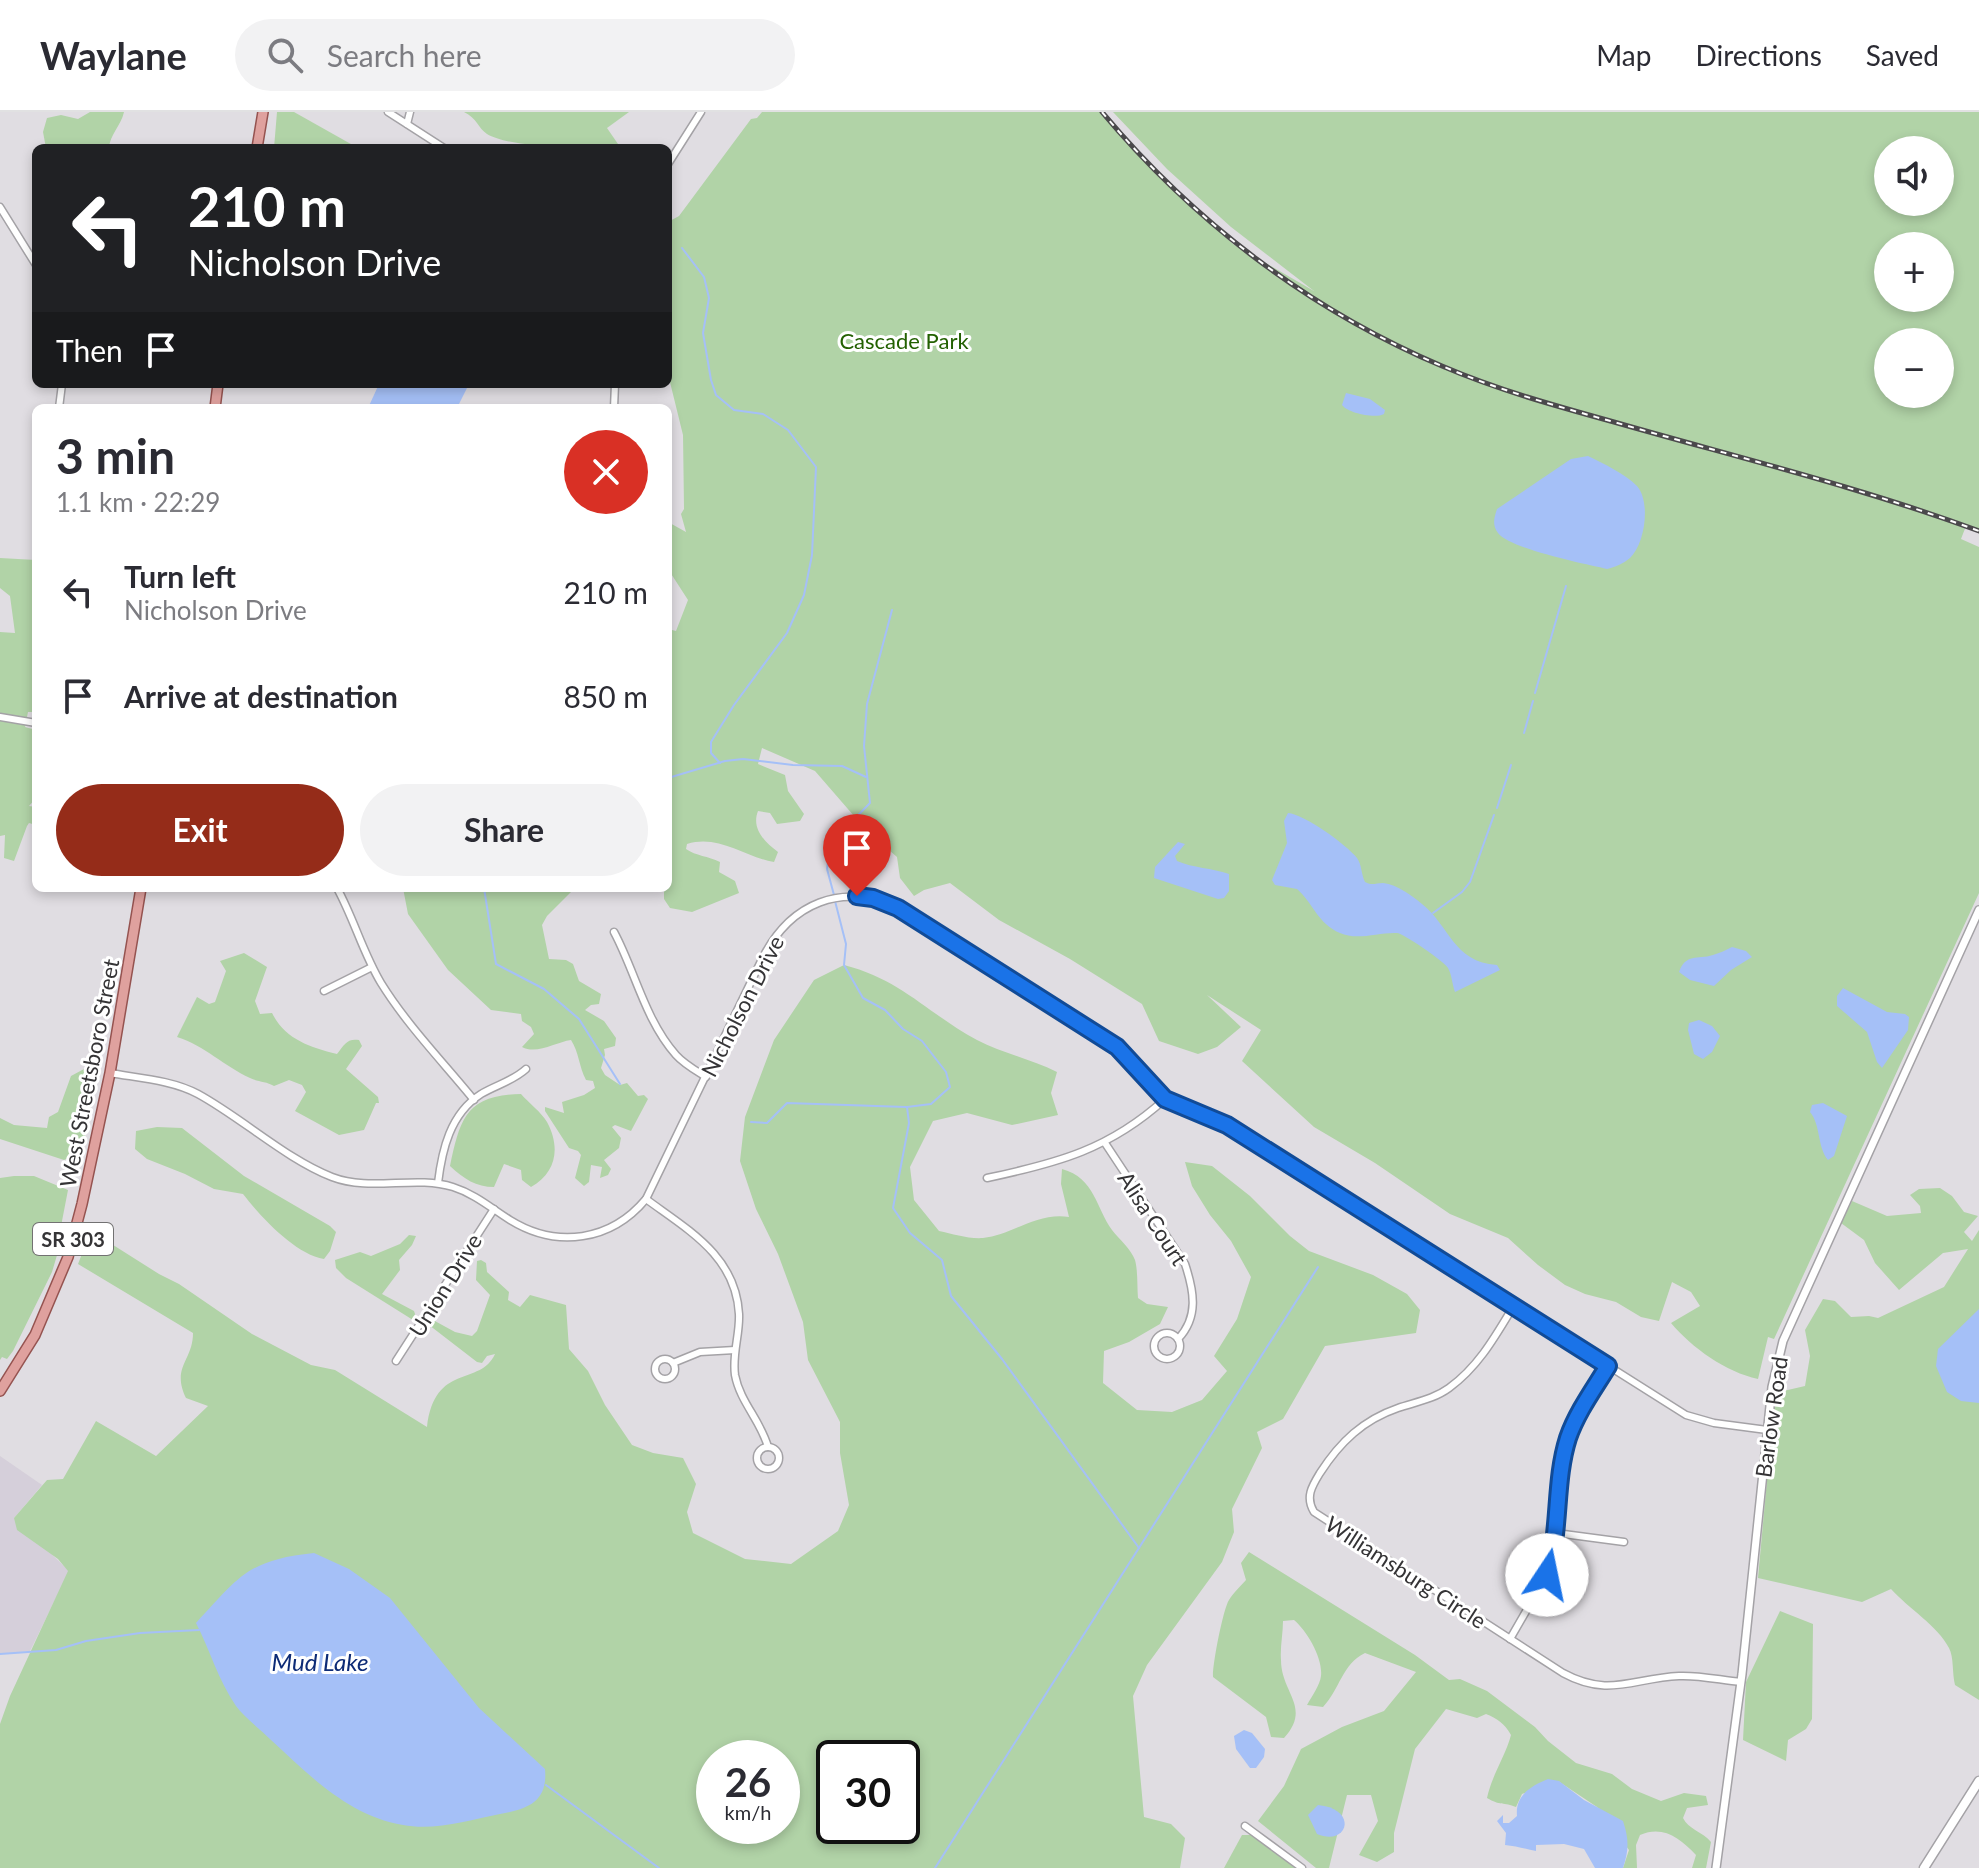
<!DOCTYPE html>
<meta charset="utf-8">
<style>
body{margin:0;font-family:Lato,sans-serif;background:#f2f2f3;color:#2b2b33;height:100vh;display:flex;flex-direction:column;font-size:30px;white-space:nowrap}
*{box-sizing:border-box;margin:0}
p{font-size:26px;color:#7c7c81}
.icon{flex:none;width:44px;height:44px;fill:none;stroke:currentColor;stroke-width:2;stroke-linecap:round;stroke-linejoin:round}
.map{position:relative;flex:1;overflow:hidden}
.drawer{position:absolute;left:32px;top:292px;width:640px;height:488px;display:flex;flex-direction:column;background:#fff;border-radius:12px;box-shadow:0 4px 12px #0003}
.drawer>*{flex:none}
.banner{position:absolute;left:32px;top:32px;width:640px;height:244px;border-radius:12px;box-shadow:0 4px 12px #0003;background:#202124;color:#fff;overflow:hidden}
.tools{position:absolute;left:1874px;top:24px;display:grid;gap:16px}
.tools a{display:grid;place-items:center;width:80px;height:80px;border-radius:50%;background:#fff;box-shadow:0 4px 12px #0003;font-size:40px}
.speed{position:absolute;left:696px;top:1628px;display:flex;gap:16px;font-size:40px;font-weight:700;text-align:center}
.speed>*{display:grid;place-content:center;width:104px;height:104px;border-radius:50%;background:#fff;box-shadow:0 4px 12px #0003;line-height:1}
.speed small{font-size:20px;font-weight:400}
.speed .limit{border:4px solid #111;border-radius:12px;background:#fff;color:#111}
.pin{position:absolute;display:grid;place-items:center;width:68px;height:68px;color:#fff;margin:-82px -34px;border-radius:50% 50% 50% 0;rotate:-45deg;box-shadow:0 0 8px #0007}
.pin .icon{rotate:45deg}
.me{position:absolute;width:88px;margin:-44px;rotate:11deg;stroke-linejoin:round;filter:drop-shadow(0 0 6px #0008)}
.turn{display:flex;align-items:center;gap:28px;height:168px;padding:0 24px;font-size:36px}
.turn .icon{width:104px;height:104px;stroke-width:2.5}
.turn b{display:block;font-size:56px;line-height:68px}
.then{display:flex;align-items:center;height:76px;padding:0 24px;background:#0003;gap:16px;font-size:30px}
.round{display:grid;place-items:center;flex:none;width:84px;height:84px;border-radius:42px;background:#f2f2f3}
.head{display:flex;align-items:center;justify-content:space-between;height:136px;padding:0 24px}
h1{font-size:48px;font-weight:700;line-height:60px}
.action{display:flex;gap:16px;margin-top:auto;padding:16px 24px}
.action a{flex:1;height:92px;border-radius:48px;background:#952c19;color:#fff;font-size:32px;font-weight:700;line-height:92px;text-align:center}
.action a+a{background:#f2f2f3;color:#2b2b33}
ul{padding:0;list-style:none}
li{display:flex;align-items:center;gap:24px;height:104px;padding:0 24px}
li div{flex:1}
li b{display:block;font-size:30px}
li em{font-style:normal}
header{display:flex;align-items:center;gap:48px;box-sizing:border-box;height:112px;padding:0 40px;background:#fff;border-bottom:2px solid #e1e1e2}
header strong{font-size:38px}
nav{display:flex;gap:44px;margin-inline-start:auto;font-size:28px}
.search{width:560px;height:72px;background:#f2f2f3;display:flex;align-items:center;gap:20px;box-sizing:border-box;padding:0 28px;border-radius:44px;color:#7c7c81;font-size:30px}
.map>svg:first-child{display:block}
.built{fill:#d5cfda}
.green{fill:#b1d3a7;fill-rule:evenodd}
.water{fill:#a5c0f7}
.lines{fill:none;stroke-linecap:round;stroke-linejoin:round}
.stream{stroke:#a5c0f7;stroke-width:2}
.minor-casing{stroke:#a4a2a6;stroke-width:9}
.tertiary-casing{stroke:#a4a2a6;stroke-width:10}
.secondary-casing{stroke:#a4a2a6;stroke-width:11}
.primary-casing{stroke:#955350;stroke-width:12}
.minor{stroke:#fff;stroke-width:6}
.tertiary{stroke:#fff;stroke-width:7}
.secondary{stroke:#fff;stroke-width:8}
.primary{stroke:#dfa19e;stroke-width:9}
.rail-casing{stroke:#4b494c;stroke-width:5}
.rail{stroke:#fff;stroke-width:2;stroke-dasharray:6;stroke-linecap:butt}
.route-casing{stroke:#114b97;stroke-width:20}
.route{stroke:#1a73e8;stroke-width:14}
.labels{text-anchor:middle;dominant-baseline:central;stroke-width:6;stroke-linejoin:round;paint-order:stroke}
.shield{fill:#fff;stroke:#727172;stroke-width:2}
.shield-label{font-size:20px;font-weight:bold;fill:#353436}
.park-label{font-size:22px;fill:#236102;stroke:#fff}
.street-label{font-size:22px;fill:#353436;stroke:#fff}
.water-label{font-size:24px;font-style:italic;fill:#0d2b76;stroke:#fff}
</style>
<header>
<strong>Waylane</strong>
<div class="search"><svg class="icon" aria-label="search" viewBox="0 0 24 24"><circle cx="10" cy="10" r="6"/><path d="M15 15l6 6"/></svg>Search here</div>
<nav><a>Map</a><a>Directions</a><a>Saved</a></nav>
</header>
<div class="map">
<svg width="1979" height="1756" viewBox="0 0 1979 1756">
<rect width="100%" height="100%" fill="#e0dde2"/>
<polygon class="built" points="0,1344 42,1373 14,1406 69,1459 30,1539 0,1542"/>
<g class="green">
<path d="M90 0H124C121 14 110 22 109 36H46L43 20 47 6 61 3 78 7Z"/>
<polygon points="277,0 294,0 358,36 274,36"/>
<path d="M464 0H629L607 16 618 32 613 36H542L539 33C526 33 498 29 487 22 478 16 477 6 464 0Z"/>
<path d="M762 0H1102L1161 65 1233 132 1314 179 1231 115 1167 57 1113 0H1979V419L1966 414 1961 427 1979 435V781L1774 1227 1768 1225 1758 1267C1726 1260 1692 1236 1671 1211L1700 1194 1691 1180 1672 1170 1659 1209 1641 1205 1616 1190 1585 1182 1565 1173 1538 1153 1508 1126 1450 1102 1375 1051 1314 1015 1242 949 1261 918 1207 883 1241 915 1217 935 1198 942 1159 929 1142 892 1070 847 999 808 950 771 924 778 914 784 900 766 897 745 867 719 815 659 762 636 758 652 785 663 788 679 804 702 800 709 777 712 770 701 758 699C751 717 765 730 778 740L774 750C744 745 719 722 687 732L686 737C696 744 708 744 720 750L719 760 735 769 739 781 692 800 670 796 664 787V779L653 776H668V517L676 519 688 488 668 457V410L686 420 681 402 684 397 683 323 668 262V110L679 104 751 7 757 6ZM1888 38H1940V90H1888ZM1888 134H1940V186H1888ZM1888 230H1940V282H1888Z"/>
<polygon points="0,446 36,448 36,600 28,600 25,615 36,618 36,686 29,694 36,695 36,713 29,711 27,714 14,749 4,746 5,723 0,724 0,520 15,521 10,484 0,476"/>
<path d="M403 776H575L547 804 542 813 549 847 566 848 573 852 579 869 601 882 599 892 591 893 585 898 604 909 616 926 615 934 604 937 605 943 601 956 605 963 620 973 627 971 638 984 644 983 648 987 631 1019 615 1013 612 1015 621 1026 619 1036 604 1048 611 1057 608 1063 600 1066 602 1055 591 1053 589 1070 584 1074 575 1066 581 1043 578 1039 569 1036 545 999V995L564 1001 562 990 584 983 595 976 593 969 586 968C579 955 579 940 571 928 556 930 537 943 522 935L534 922 531 915 522 909 521 902 491 898 448 858 408 802Z"/>
<path d="M244 841 267 855 255 889 260 902 272 901C285 927 309 935 337 942 344 933 347 926 359 928L362 934 346 957 378 985 379 991H376L364 1018 339 1023 295 999 306 980 302 973 289 968 274 974C266 969 258 970 250 966 224 954 205 934 177 925L197 885 209 892 215 890 226 859 220 849Z"/>
<path d="M844 853C902 868 927 901 977 928 1002 941 1031 947 1057 960L1051 981 1058 1003 1012 1013 967 1001 933 1009 910 1055 914 1088 939 1119C953 1122 968 1127 983 1126 1012 1123 1037 1100 1069 1105L1061 1072 1062 1057C1095 1066 1096 1096 1112 1118 1119 1127 1131 1137 1135 1148 1138 1159 1137 1174 1138 1186L1147 1192 1168 1195 1160 1212 1129 1230 1104 1239 1103 1271 1137 1298 1172 1300 1202 1288 1227 1259 1214 1244 1237 1207 1251 1165 1231 1129 1210 1103 1192 1074 1185 1050 1212 1054 1250 1084 1290 1124 1309 1139 1373 1163 1407 1182 1420 1198 1416 1221 1325 1234 1283 1307 1257 1320 1262 1336 1232 1397 1234 1420 1222 1450 1147 1553 1133 1584 1144 1705 1171 1712 1185 1726 1180 1756H0V1612L10 1584 68 1459 58 1447 17 1418 14 1406 47 1368 63 1367 96 1309 156 1344 208 1294 186 1286C171 1255 193 1249 193 1221L78 1152 91 1119 159 1162 179 1172 252 1222 311 1253 335 1258 427 1315C435 1250 480 1275 495 1242L487 1244 482 1251 477 1250 429 1213V1209L433 1208 455 1220 472 1224 477 1219 490 1183 476 1168 477 1149 481 1148 486 1151 487 1160 509 1180 508 1188 520 1195 530 1183 566 1193 569 1237 588 1259 605 1293 632 1333 653 1341 683 1346 696 1372 687 1400 693 1421 745 1447 791 1452 838 1419 849 1393 840 1341V1310L808 1248 803 1210 778 1142 756 1097 740 1049 745 1005 774 928 814 868ZM714 1646H782V1714H714ZM834 1646H902V1714H834Z"/>
<polygon points="84,957 96,963 83,1034 76,1043 64,1048 0,1027 0,1006 14,1013 47,1016 49,1005 58,1000 71,964"/>
<path d="M521 982C529 991 541 1000 547 1010 561 1036 556 1061 531 1075L522 1068 521 1058 504 1052 494 1075C476 1075 464 1067 450 1054 460 1007 466 983 521 982Z"/>
<path d="M157 1015 182 1016 244 1064 330 1114 336 1120 330 1139 324 1147C295 1142 260 1104 243 1082L214 1077 185 1062 147 1047 135 1037 136 1019Z"/>
<polygon points="14,1064 34,1064 68,1078 62,1109 63,1123 52,1160 13,1239 7,1247 2,1245 0,1248 0,1066"/>
<path d="M1940 1076 1952 1084 1964 1100 1978 1104 1964 1120 1972 1129 1979 1118V1588L1955 1573C1952 1561 1954 1545 1949 1536 1938 1514 1908 1496 1891 1477L1862 1490 1758 1466 1775 1281 1805 1274 1810 1244 1805 1218 1823 1187 1835 1189 1851 1205 1869 1204 1878 1206 1944 1175 1968 1137 1943 1141 1899 1178 1875 1151 1864 1128 1841 1111 1852 1089 1887 1104 1921 1101 1920 1094 1910 1083 1919 1077Z"/>
<polygon points="409,1123 416,1124 412,1133 399,1148 400,1158 382,1182 414,1199 415,1202 413,1208 346,1166 336,1156 335,1148 360,1140 371,1144 400,1132"/>
<path d="M1249 1440 1415 1543 1449 1568 1460 1567 1487 1579 1535 1615 1548 1629 1576 1651 1612 1662 1632 1677 1661 1689 1684 1681 1706 1684 1708 1693 1687 1696 1683 1706C1688 1717 1703 1720 1711 1730L1706 1756H1692L1696 1743C1680 1726 1663 1713 1640 1723L1636 1733 1637 1756H1623L1629 1738 1597 1695 1558 1669 1522 1682 1516 1695C1504 1690 1500 1694 1487 1686 1492 1663 1505 1645 1511 1623 1504 1611 1498 1607 1486 1602L1477 1606 1446 1597 1415 1637 1394 1721V1740L1377 1750 1359 1743 1378 1709 1371 1683H1347L1329 1756H1316L1258 1709 1284 1674 1301 1637 1342 1615 1384 1599 1416 1560 1365 1541C1342 1552 1340 1577 1323 1595L1307 1593C1312 1584 1320 1573 1321 1564 1323 1546 1307 1519 1294 1508L1283 1509C1283 1522 1280 1535 1281 1548 1281 1581 1312 1595 1284 1626L1271 1625 1266 1605 1213 1565C1212 1555 1223 1497 1229 1488 1233 1481 1240 1475 1246 1468L1241 1451Z"/>
<polygon points="1780,1499 1813,1512 1812,1607 1806,1617 1788,1628 1786,1649 1743,1628 1746,1570"/>
<polygon points="1242,1723 1255,1723 1295,1756 1224,1756"/>
</g>
<g class="water">
<polygon points="379,272 469,272 457,296 368,296"/>
<path d="M1346 281 1370 287 1385 298 1384 302C1375 307 1348 301 1342 293Z"/>
<path d="M1588 344C1604 352 1624 361 1637 374 1651 390 1645 432 1630 446 1623 452 1615 455 1607 457 1585 452 1510 437 1498 421 1492 413 1494 406 1497 397L1571 347Z"/>
<path d="M1288 701C1304 702 1347 733 1357 746 1362 753 1361 762 1365 770 1373 774 1375 771 1383 771 1398 773 1411 783 1422 792 1450 814 1453 850 1497 853L1500 858 1455 880C1452 872 1452 863 1448 856 1445 850 1403 821 1397 821 1379 820 1357 829 1340 821 1318 812 1313 791 1297 777L1275 773 1272 768 1287 731 1284 709Z"/>
<path d="M1178 730 1185 732 1175 744 1177 749C1193 756 1212 756 1229 762V779L1224 786 1218 787 1154 766 1155 755Z"/>
<path d="M1732 835 1746 839 1752 845 1731 858 1714 874 1690 868 1679 860C1686 841 1697 848 1713 843 1720 841 1726 838 1732 835Z"/>
<polygon points="1843,876 1887,900 1905,902 1909,905 1908,918 1882,956 1877,950 1867,920 1837,894 1837,884"/>
<polygon points="1699,908 1712,914 1720,924 1712,940 1703,947 1694,942 1688,918 1689,911"/>
<path d="M1823 991 1847 1004 1834 1044 1828 1048C1817 1035 1821 1013 1810 1000L1812 993Z"/>
<polygon points="1979,1197 1979,1291 1961,1289 1947,1280 1936,1254 1938,1237"/>
<path d="M314 1441 349 1457 390 1486 479 1596 545 1657C548 1689 529 1697 500 1702 469 1708 435 1719 403 1713 349 1704 310 1664 271 1628 260 1617 245 1606 236 1594 218 1568 210 1538 196 1511 239 1465 247 1448 314 1441Z"/>
<polygon points="1244,1618 1252,1621 1265,1637 1264,1645 1256,1656 1250,1656 1236,1637 1234,1624"/>
<path d="M1548 1667 1559 1669 1584 1688 1623 1709C1629 1727 1629 1738 1623 1756H1595L1584 1737 1564 1732 1536 1733V1739C1526 1737 1516 1734 1505 1733L1506 1721 1497 1709 1503 1703V1711H1509L1517 1704C1515 1683 1531 1674 1548 1667Z"/>
<path d="M1318 1693C1359 1697 1348 1735 1317 1722L1308 1703Z"/>
</g>
<g class="lines">
<g class="stream">
<polyline points="682,136 704,165 709,186 703,221 711,268 716,283 734,298 763,302 788,318 816,355 812,443 804,483 787,521 734,593 711,630 711,641 720,651"/>
<polyline points="1535,581 1566,474"/>
<polyline points="1524,621 1533,589"/>
<polyline points="668,666 725,649 743,647 793,653 842,654 866,665"/>
<polyline points="1497,696 1511,653"/>
<polyline points="837,725 870,691 864,634 867,592 892,498"/>
<polyline points="830,733 827,757 834,783"/>
<polyline points="484,776 496,852 544,877 579,907 620,972"/>
<polyline points="835,789 846,832 844,853 863,886 885,898 903,917 922,929 946,960 950,975 931,992 907,995 909,1011 893,1096 910,1121 942,1148 951,1184 1002,1247 1139,1436"/>
<polyline points="1433,801 1462,780 1470,770 1494,703"/>
<polyline points="751,1010 767,1011 787,991 906,995"/>
<polyline points="0,1542 56,1538 86,1529 140,1521 199,1518"/>
<polyline points="546,1673 659,1756"/>
<polyline points="935,1756 1318,1155"/>
</g>
<defs>
<g id="minor">
<polyline points="388,0 444,36"/>
<polyline points="407,12 410,0"/>
<polyline points="668,52 701,0"/>
<polyline points="0,95 36,153"/>
<polyline points="59,296 62,272"/>
<polyline points="614,296 615,272"/>
<polyline points="0,605 36,611"/>
<path d="M337 776C354 807 363 841 381 871 407 913 443 950 474 988"/>
<path d="M614 820C635 859 645 908 676 943 684 952 695 958 706 965"/>
<polyline points="324,879 372,855"/>
<path d="M110 961C138 966 172 968 198 982 242 1006 286 1047 332 1065 371 1080 414 1063 453 1075 475 1082 491 1096 510 1108 557 1137 611 1129 646 1087L763 845C791 791 841 770 898 796L1117 935 1165 987 1182 996 1227 1013 1686 1303 1714 1311 1767 1318"/>
<path d="M1105 1031 1185 1152C1194 1179 1199 1205 1178 1227"/>
<path d="M987 1066C1058 1051 1110 1037 1165 987"/>
<path d="M438 1071C442 1038 450 1002 481 982 496 973 513 969 526 957"/>
<path d="M646 1087C688 1118 736 1144 739 1202 740 1222 732 1242 735 1263 740 1290 761 1309 768 1335"/>
<path d="M1513 1195C1495 1225 1478 1255 1449 1276 1434 1287 1416 1290 1398 1296 1363 1308 1340 1330 1320 1361 1312 1374 1305 1385 1314 1400L1563 1561C1609 1586 1633 1566 1679 1564 1699 1563 1720 1568 1741 1570"/>
<circle cx="1167" cy="1234" r="13"/>
<circle cx="665" cy="1257" r="10"/>
<polyline points="396,1249 494,1097"/>
<polyline points="673,1251 700,1240 735,1238"/>
<circle cx="768" cy="1346" r="11"/>
<polyline points="1556,1421 1624,1430"/>
<polyline points="1510,1527 1547,1463 1554,1437 1568,1326 1577,1304 1608,1254"/>
<polyline points="1245,1714 1302,1756"/>
</g>
<polyline id="tertiary" points="1716,1756 1742,1562 1772,1275 1783,1229 1979,798"/>
<polyline id="secondary" points="1924,1756 1979,1669"/>
<g id="primary">
<polyline points="257,36 263,0"/>
<polyline points="215,296 218,272"/>
<polyline points="0,1279 35,1223 68,1145 82,1092 110,961 141,776"/>
</g>
</defs>
<use href="#minor" class="minor-casing"/>
<use href="#tertiary" class="tertiary-casing"/>
<use href="#secondary" class="secondary-casing"/>
<use href="#primary" class="primary-casing"/>
<use href="#minor" class="minor"/>
<use href="#tertiary" class="tertiary"/>
<use href="#secondary" class="secondary"/>
<use href="#primary" class="primary"/>
<defs>
<path id="rail" d="M1102 0C1194 110 1310 198 1442 254 1498 278 1556 294 1614 310 1736 345 1860 375 1979 419"/>
</defs>
<use href="#rail" class="rail-casing"/>
<use href="#rail" class="rail"/>
</g>
<g class="lines">
<defs>
<path id="route" d="M857 784 873 786 898 796 1117 935 1165 987 1227 1013 1608 1254C1594 1277 1577 1300 1568 1326 1554 1370 1561 1418 1547 1463"/>
</defs>
<use href="#route" class="route-casing"/>
<use href="#route" class="route"/>
</g>
<g class="labels">
<rect class="shield" x="33" y="1111" width="80" height="32" rx="6"/>
<g class="shield-label">
<text x="73" y="1127">SR 303</text>
</g>
<g class="park-label">
<text x="904" y="228">Cascade Park</text>
</g>
<g class="street-label">
<text transform="translate(742 894) rotate(-63)">Nicholson Drive</text>
<text transform="translate(89 961) rotate(-79)">West Streetsboro Street</text>
<text transform="translate(1153 1106) rotate(57)">Alisa Court</text>
<text transform="translate(445 1173) rotate(-58)">Union Drive</text>
<text transform="translate(1771 1305) rotate(-82)">Barlow Road</text>
<text transform="translate(1406 1460) rotate(33)">Williamsburg Circle</text>
</g>
<g class="water-label">
<text x="320" y="1549">Mud Lake</text>
</g>
</g>
</svg>
<div class="tools">
<a><svg class="icon" aria-label="sound" viewBox="0 0 24 24"><path d="M4 9h4l5-4v14l-5-4H4zM17 9q2 3 0 6"/></svg></a>
<a>+</a>
<a>−</a>
</div>
<div class="speed"><div>26<small>km/h</small></div><div class="limit">30</div></div>
<div class="pin" style="left:857px;top:784px;background:#d93025"><svg class="icon" aria-label="arrive" viewBox="0 0 24 24"><path d="M6 21V4h12l-3 4 3 4H6"/></svg></div>
<svg class="me" style="left:1547px;top:1463px" viewBox="-20 -20 40 40"><circle r="19" fill="#fff"/><path d="M0-13L10 11 0 6-10 11z" fill="#1a73e8"/></svg>
<div class="banner">
<div class="turn"><svg class="icon" aria-label="left" viewBox="0 0 24 24"><path d="M17 20v-9H6M10 6l-5 5 5 5"/></svg><div><b>210 m</b>Nicholson Drive</div></div>
<div class="then">Then<svg class="icon" aria-label="arrive" viewBox="0 0 24 24"><path d="M6 21V4h12l-3 4 3 4H6"/></svg></div>
</div>
<section class="drawer">
<div class="head"><div><h1>3 min</h1><p>1.1 km · 22:29</p></div><a class="round" style="background:#d93025;color:#fff"><svg class="icon" aria-label="close" viewBox="0 0 24 24"><path d="M6 6l12 12M18 6L6 18"/></svg></a></div>
<ul>
<li><svg class="icon" aria-label="left" viewBox="0 0 24 24"><path d="M17 20v-9H6M10 6l-5 5 5 5"/></svg><div><b>Turn left</b><p>Nicholson Drive</p></div><em>210 m</em></li>
<li><svg class="icon" aria-label="arrive" viewBox="0 0 24 24"><path d="M6 21V4h12l-3 4 3 4H6"/></svg><div><b>Arrive at destination</b></div><em>850 m</em></li>
</ul>
<div class="action"><a>Exit</a><a>Share</a></div>
</section>
</div>
